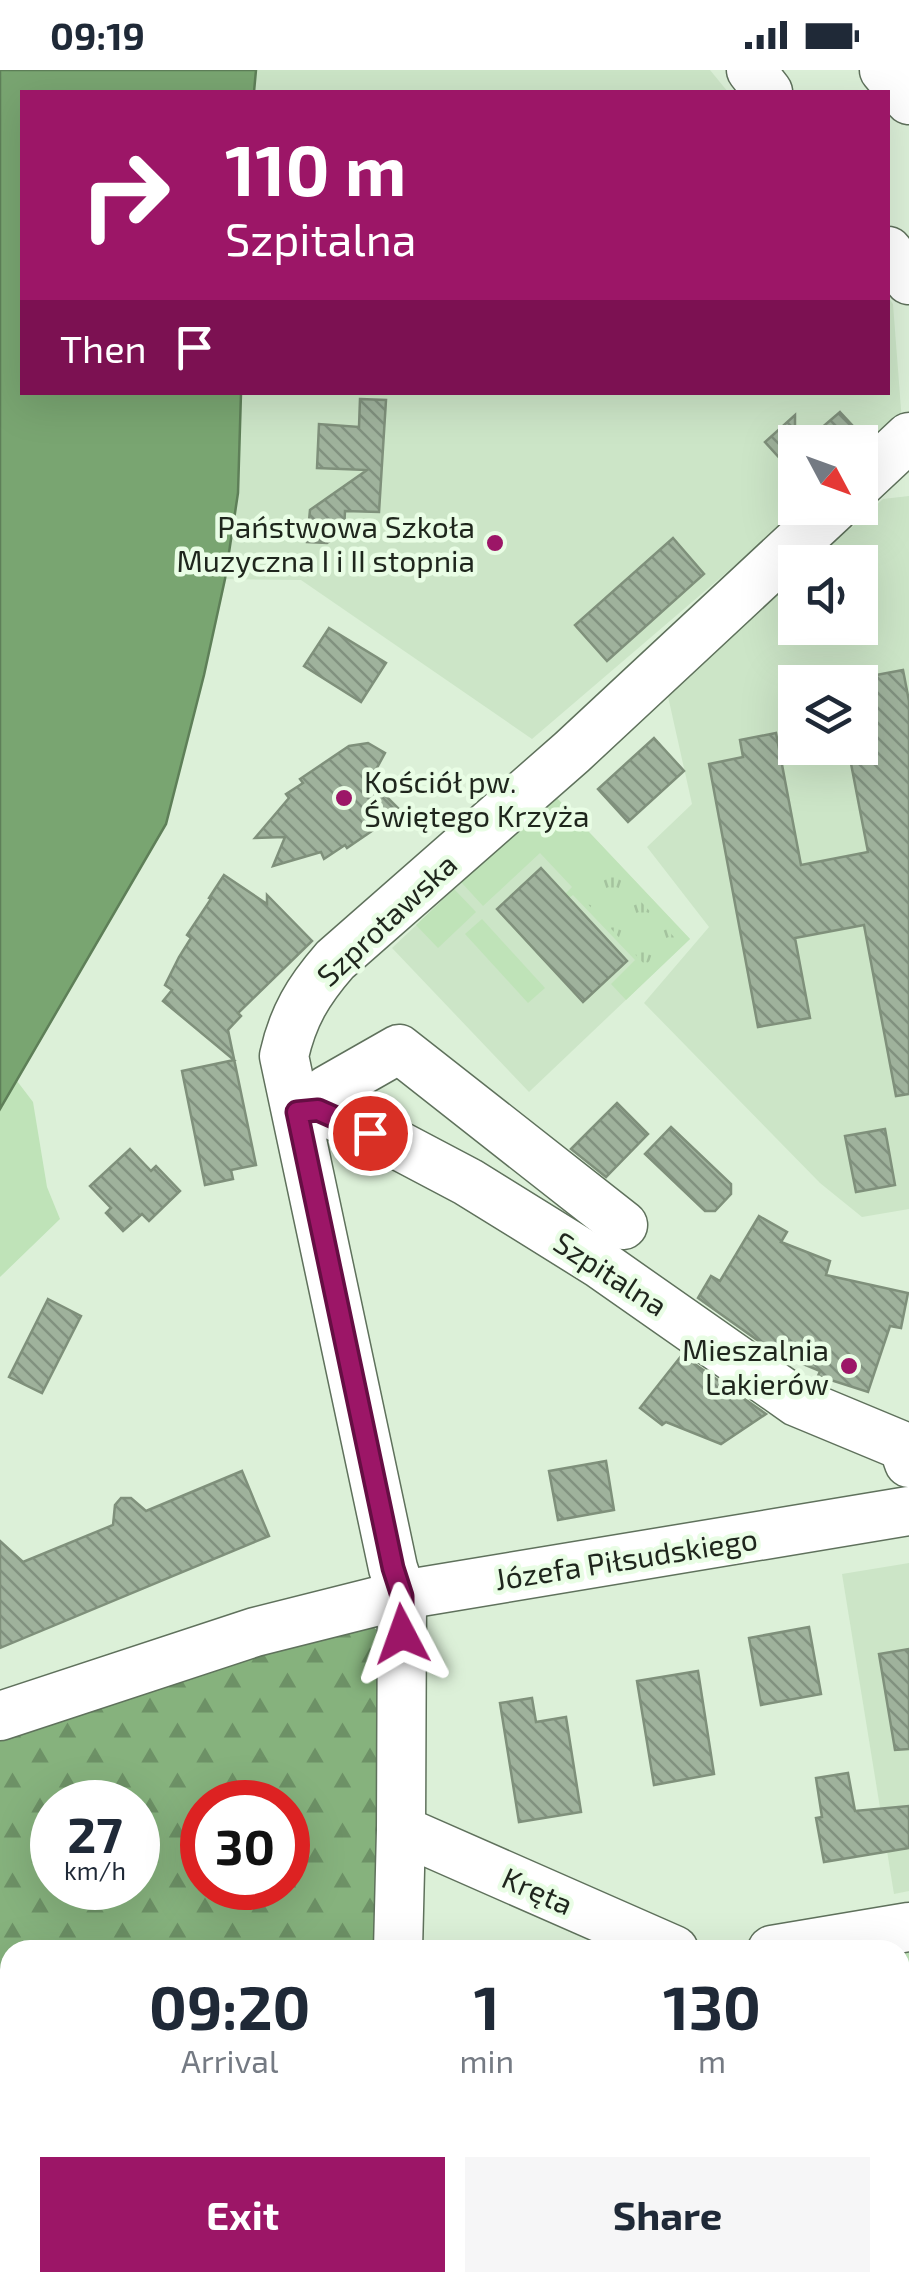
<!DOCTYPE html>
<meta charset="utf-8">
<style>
body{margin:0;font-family:"Exo 2",sans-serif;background:#f6f6f7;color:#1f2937;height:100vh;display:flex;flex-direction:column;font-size:38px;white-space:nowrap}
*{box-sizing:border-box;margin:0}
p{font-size:32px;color:#747a83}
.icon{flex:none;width:55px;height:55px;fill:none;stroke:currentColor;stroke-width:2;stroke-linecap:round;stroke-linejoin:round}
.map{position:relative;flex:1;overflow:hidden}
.details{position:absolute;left:0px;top:1870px;width:910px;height:352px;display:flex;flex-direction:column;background:#fff;border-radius:30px 30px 0 0;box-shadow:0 10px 40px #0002}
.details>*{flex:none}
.top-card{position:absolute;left:20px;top:20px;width:870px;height:305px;border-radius:0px;box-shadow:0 10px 40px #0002;background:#9c1667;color:#fff;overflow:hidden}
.needle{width:65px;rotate:131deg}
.fabs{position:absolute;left:778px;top:355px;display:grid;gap:20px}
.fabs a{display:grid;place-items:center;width:100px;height:100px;border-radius:0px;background:#fff;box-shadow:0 10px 40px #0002;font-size:50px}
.speed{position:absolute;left:30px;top:1710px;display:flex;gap:20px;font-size:50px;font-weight:700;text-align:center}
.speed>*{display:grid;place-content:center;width:130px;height:130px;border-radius:50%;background:#fff;box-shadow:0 10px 40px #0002;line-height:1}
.speed small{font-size:25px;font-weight:400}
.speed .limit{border:15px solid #d22;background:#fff;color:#111}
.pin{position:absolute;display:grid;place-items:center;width:85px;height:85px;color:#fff;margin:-42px;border:5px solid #fff;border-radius:50%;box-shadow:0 2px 10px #0007}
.me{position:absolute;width:110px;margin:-55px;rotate:356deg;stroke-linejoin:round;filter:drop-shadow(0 0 8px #0008)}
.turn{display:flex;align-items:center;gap:35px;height:210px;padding:0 40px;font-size:45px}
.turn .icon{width:130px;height:130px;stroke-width:2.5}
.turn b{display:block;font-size:70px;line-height:85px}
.then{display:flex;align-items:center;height:95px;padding:0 40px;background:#0003;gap:20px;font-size:38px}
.eta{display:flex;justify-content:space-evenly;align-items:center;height:170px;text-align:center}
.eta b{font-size:60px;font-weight:700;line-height:70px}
.button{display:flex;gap:20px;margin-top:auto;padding:20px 40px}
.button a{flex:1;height:115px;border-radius:0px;background:#9c1667;color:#fff;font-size:40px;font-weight:700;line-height:115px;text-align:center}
.button a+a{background:#f6f6f7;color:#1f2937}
.status{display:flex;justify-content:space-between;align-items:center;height:70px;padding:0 50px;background:#fff;direction:ltr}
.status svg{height:28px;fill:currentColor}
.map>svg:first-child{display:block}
.built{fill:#cce5c7;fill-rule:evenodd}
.grass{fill:#bfe3b8}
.forest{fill:url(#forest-firs);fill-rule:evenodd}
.park{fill:url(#park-tufts)}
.water{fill:#79a571;stroke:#5e7f58;stroke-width:2.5}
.building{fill:url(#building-back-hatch);stroke:#7f907b;stroke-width:2.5}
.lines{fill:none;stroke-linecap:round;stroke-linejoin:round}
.minor-casing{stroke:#5f715c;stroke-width:51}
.minor{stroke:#fff;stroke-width:48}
.route-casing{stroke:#650e43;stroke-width:25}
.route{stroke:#9c1667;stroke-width:18}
.poi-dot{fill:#9c1667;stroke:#e9fde5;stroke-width:4}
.labels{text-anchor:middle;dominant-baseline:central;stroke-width:9;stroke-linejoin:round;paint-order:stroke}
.poi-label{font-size:30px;fill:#1f261d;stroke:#e9fde5;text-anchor:end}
.street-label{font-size:30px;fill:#1f261d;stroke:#e9fde5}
</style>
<div class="status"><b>09:19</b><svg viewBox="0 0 49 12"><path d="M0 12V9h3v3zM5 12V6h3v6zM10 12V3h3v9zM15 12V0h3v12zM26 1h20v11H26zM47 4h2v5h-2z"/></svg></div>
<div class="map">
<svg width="909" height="2221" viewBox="0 0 909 2221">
<defs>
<pattern id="forest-firs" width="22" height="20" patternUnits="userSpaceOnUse" patternTransform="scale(2.5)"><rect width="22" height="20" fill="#86b27d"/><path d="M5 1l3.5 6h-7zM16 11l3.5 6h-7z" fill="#6d9166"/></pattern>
<pattern id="park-tufts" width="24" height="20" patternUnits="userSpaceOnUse" patternTransform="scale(2.5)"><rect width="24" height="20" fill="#bfe3b8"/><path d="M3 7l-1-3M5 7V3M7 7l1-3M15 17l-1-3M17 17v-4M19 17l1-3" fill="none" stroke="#a4c39e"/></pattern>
<pattern id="building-back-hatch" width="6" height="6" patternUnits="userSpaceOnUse" patternTransform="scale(2.5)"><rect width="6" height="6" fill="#9fb29c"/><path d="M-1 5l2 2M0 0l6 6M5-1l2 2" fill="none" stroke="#81917f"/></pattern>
</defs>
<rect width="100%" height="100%" fill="#dcf0d8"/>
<g class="built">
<polygon points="256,0 710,0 728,22 255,22"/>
<polygon points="888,227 893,234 902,352 860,387 860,372 795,372 795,438 802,438 532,669 301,510 225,509 238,423 241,323 888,322"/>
<path d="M909 426V1139L862 1147 820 1113 644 933 709 857 647 777 692 734 665 613 795 496V558H860V492H799L843 453 849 460 883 429ZM795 612H860V678H795Z"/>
<polygon points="554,725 690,869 529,1022 392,878"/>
<polygon points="909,1493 909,1821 894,1824 842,1504"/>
</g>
<g class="grass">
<polygon points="554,725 690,869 626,930 611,914 635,890 573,825 569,828 565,824 572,817 540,783 483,836 461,812"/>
<polygon points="454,819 476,842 438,878 416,855"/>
<polygon points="482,849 545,918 528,933 465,864"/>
<polygon points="17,1011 33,1032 47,1117 60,1149 0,1207 0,1039"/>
<polygon points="909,1871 909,1965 900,1961 900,1880"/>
<polygon points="0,2088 10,2091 10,2212 323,2212 341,2221 0,2221"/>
</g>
<path class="forest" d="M367 1552 384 1566 383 1880H10V2026L0 2022V1668L118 1624ZM52 1732H138V1818H52ZM202 1732H288V1818H202Z"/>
<polygon class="park" points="613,802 675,868 645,895 583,829"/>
<polygon class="water" points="0,0 256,0 254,22 22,22 22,322 241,323 238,423 225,509 204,605 166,754 0,1039"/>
<g class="building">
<polygon points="360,329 386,330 379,442 345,441 344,461 327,473 307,472 310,440 367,400 317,398 319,354 359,357"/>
<polygon points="840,342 866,370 863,372 805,372"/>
<polygon points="795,345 795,405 765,372"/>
<polygon points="673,468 704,504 607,591 575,555"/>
<polygon points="329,558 386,593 361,632 304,596"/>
<polygon points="903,600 909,631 909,1024 896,1026 864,855 795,868 810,948 758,957 709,694 743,687 740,670 776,663 801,795 868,782 848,678 860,678 860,608"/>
<polygon points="654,668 684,701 628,752 598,719"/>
<polygon points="368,673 385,683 366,718 376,716 401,741 347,778 345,775 324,789 321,782 273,796 285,767 255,768 289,728 286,724 303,713 300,709 349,676"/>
<polygon points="541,798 627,891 583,932 497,839"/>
<polygon points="224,805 267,834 267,825 312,871 238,943 241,946 228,960 256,1095 231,1100 233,1109 205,1115 182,1001 234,990 163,931 172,920 165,915 179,887 191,868 187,865 211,829 209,828"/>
<polygon points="617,1033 648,1064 606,1107 571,1079"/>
<polygon points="671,1057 731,1114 731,1124 715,1141 705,1141 645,1084"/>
<polygon points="885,1059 895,1115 856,1122 845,1066"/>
<polygon points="130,1079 151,1101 156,1096 180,1121 149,1151 142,1144 123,1161 106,1143 111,1138 90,1116"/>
<polygon points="759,1146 787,1162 781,1172 830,1191 826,1205 908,1223 901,1258 890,1256 868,1322 818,1306 820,1301 774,1282 698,1228 711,1206 720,1211"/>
<polygon points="48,1229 81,1246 42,1323 9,1307"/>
<polygon points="682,1285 766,1344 721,1374 666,1352 662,1355 640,1338"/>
<polygon points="606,1391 614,1440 558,1450 549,1401"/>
<polygon points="242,1401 269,1466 0,1578 0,1471 23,1492 113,1455 115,1435 121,1428 131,1428 146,1441"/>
<polygon points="809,1557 821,1624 761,1635 749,1568"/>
<polygon points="909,1579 909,1679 895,1680 879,1584"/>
<polygon points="698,1601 714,1704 654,1715 637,1611"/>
<polygon points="532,1628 536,1652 566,1647 581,1742 519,1752 500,1633"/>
<polygon points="848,1703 855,1741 909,1736 909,1778 824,1792 816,1748 822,1747 816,1708"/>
</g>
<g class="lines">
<defs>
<g id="minor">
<polyline points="751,0 768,22"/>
<polyline points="884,0 909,30"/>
<polyline points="888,181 909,210"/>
<polyline points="860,413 909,367"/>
<polyline points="319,1039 327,1020 399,979 623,1155"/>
<polyline points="297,1042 319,1039 396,1074 468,1112 600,1194 797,1332 903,1376 909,1393"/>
<polyline points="0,1646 255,1562 402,1525 909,1441"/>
<polyline points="398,1880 401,1760"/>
<path d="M674 1880 401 1760 402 1525 393 1498 284 986C293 946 308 921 335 890L572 682 834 438"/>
<polyline points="772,1880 909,1857"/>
<polyline points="900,1982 909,1986"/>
<polyline points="380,2221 382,2212"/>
</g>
</defs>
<use href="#minor" class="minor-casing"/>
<use href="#minor" class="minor"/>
</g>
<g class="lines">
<defs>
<polyline id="route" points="370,1063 318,1040 297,1042 393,1498 402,1526 402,1564"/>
</defs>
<use href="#route" class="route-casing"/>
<use href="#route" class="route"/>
</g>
<g class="poi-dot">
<circle cx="495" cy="473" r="10"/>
<circle cx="344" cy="728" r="10"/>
<circle cx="849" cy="1296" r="10"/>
</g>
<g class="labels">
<g class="poi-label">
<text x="475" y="456">Państwowa Szkoła<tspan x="475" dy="34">Muzyczna I i II stopnia</tspan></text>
<text x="364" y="711" text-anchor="start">Kościół pw.<tspan x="364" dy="34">Świętego Krzyża</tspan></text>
<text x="829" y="1279">Mieszalnia<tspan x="829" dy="34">Lakierów</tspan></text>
</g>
<g class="street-label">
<text transform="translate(386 849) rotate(-43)">Szprotawska</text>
<text transform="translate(611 1203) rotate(33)">Szpitalna</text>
<text transform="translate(626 1488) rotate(-9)">Józefa Piłsudskiego</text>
<text transform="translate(538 1820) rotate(24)">Kręta</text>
</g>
</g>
</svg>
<div class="fabs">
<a><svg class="needle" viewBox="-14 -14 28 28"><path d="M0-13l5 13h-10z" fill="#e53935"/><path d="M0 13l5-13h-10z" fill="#747a83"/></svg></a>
<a><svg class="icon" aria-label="sound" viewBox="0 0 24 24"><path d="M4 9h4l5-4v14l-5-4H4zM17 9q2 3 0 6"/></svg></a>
<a><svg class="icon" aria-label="layers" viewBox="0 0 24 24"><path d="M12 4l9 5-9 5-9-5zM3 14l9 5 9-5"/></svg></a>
</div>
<div class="speed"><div>27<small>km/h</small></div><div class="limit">30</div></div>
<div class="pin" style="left:370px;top:1063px;background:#d93025"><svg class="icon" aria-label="arrive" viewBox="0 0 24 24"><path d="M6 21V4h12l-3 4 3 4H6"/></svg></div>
<svg class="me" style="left:402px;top:1564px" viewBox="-20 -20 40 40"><path d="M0-17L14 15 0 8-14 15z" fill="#9c1667" stroke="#fff" stroke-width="4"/></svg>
<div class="top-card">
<div class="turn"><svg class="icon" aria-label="right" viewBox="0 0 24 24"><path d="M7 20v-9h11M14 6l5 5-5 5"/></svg><div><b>110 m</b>Szpitalna</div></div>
<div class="then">Then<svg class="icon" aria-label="arrive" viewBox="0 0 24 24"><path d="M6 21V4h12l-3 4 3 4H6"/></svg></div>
</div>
<section class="details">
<div class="eta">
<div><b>09:20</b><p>Arrival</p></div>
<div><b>1</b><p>min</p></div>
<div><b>130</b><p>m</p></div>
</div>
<div class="button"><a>Exit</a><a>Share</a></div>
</section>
</div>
